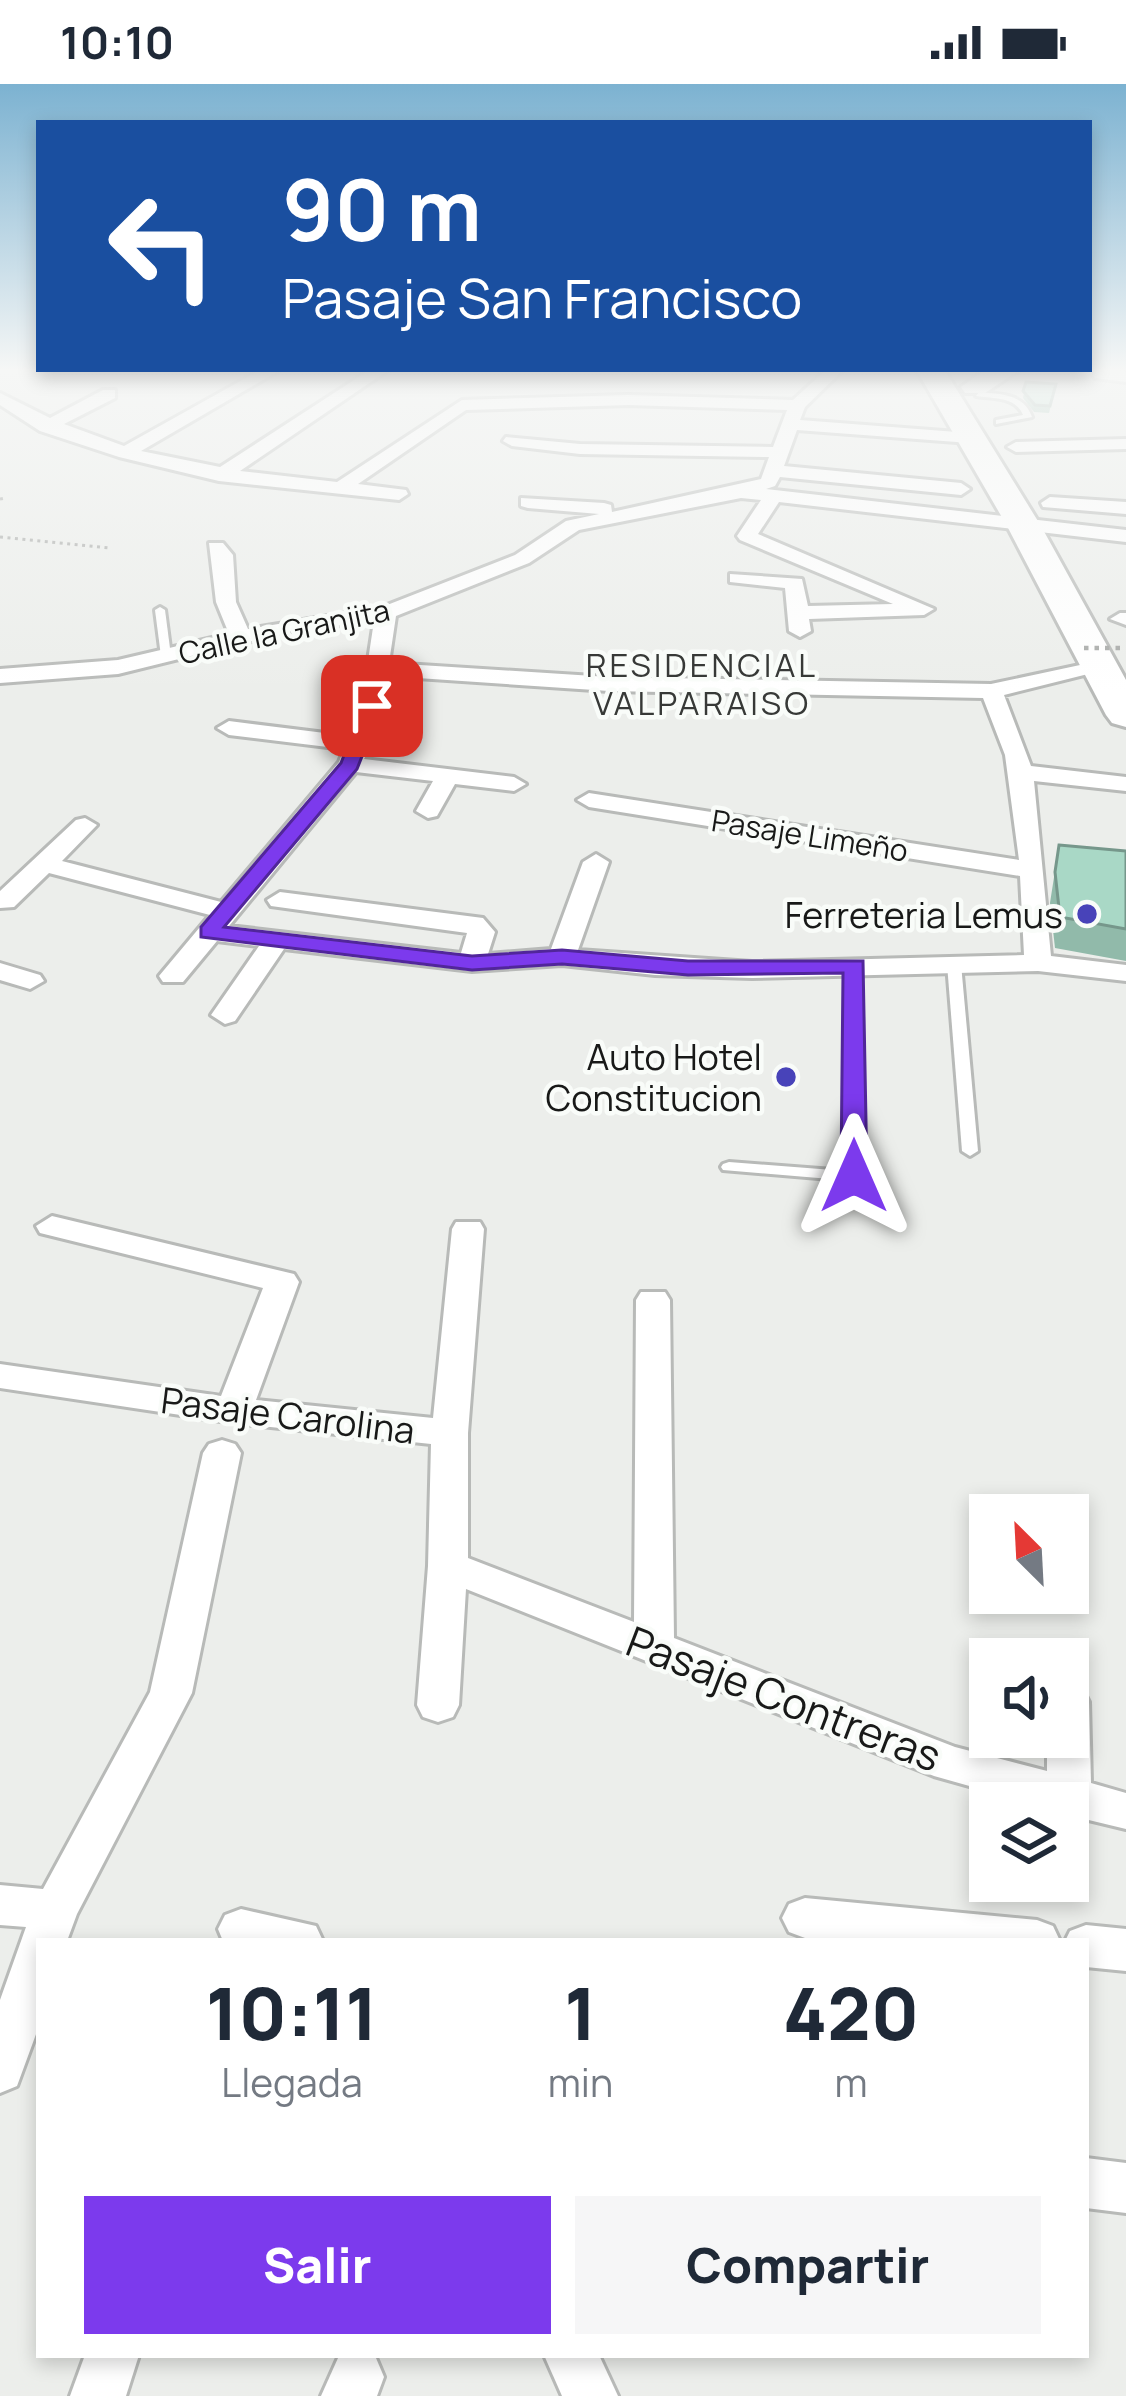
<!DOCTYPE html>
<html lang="es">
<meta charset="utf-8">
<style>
body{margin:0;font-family:Manrope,sans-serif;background:#f6f6f7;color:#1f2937;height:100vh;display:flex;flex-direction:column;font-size:45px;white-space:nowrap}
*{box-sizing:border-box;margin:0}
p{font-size:39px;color:#747a83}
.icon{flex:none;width:66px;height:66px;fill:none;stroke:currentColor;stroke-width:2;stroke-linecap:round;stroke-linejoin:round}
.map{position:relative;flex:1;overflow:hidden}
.side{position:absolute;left:36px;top:1854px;width:1053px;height:420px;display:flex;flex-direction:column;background:#fff;border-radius:0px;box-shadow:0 6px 18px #0003}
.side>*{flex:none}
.banner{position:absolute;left:36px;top:36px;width:1056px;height:252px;border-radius:0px;box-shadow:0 6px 18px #0003;background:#1a4fa0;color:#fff;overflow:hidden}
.needle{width:78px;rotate:336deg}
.controls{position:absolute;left:969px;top:1410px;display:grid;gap:24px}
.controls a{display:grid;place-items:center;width:120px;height:120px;border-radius:0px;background:#fff;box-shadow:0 6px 18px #0003;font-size:60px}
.pin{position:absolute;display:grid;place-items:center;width:102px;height:102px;color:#fff;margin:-51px;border-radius:24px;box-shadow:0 6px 18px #0006}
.me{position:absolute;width:132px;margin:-66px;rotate:0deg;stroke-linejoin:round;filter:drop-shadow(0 0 9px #0008)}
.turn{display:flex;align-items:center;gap:42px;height:252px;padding:0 48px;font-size:54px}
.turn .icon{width:156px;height:156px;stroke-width:2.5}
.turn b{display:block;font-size:84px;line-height:102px}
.eta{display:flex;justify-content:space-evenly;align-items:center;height:204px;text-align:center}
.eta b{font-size:72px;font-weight:800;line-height:84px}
.cta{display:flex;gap:24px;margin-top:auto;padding:24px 48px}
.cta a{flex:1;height:138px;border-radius:0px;background:#7c3aed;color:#fff;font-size:48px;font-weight:800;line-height:138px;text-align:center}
.cta a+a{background:#f6f6f7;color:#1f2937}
.status{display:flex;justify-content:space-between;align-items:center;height:84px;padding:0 60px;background:#fff;direction:ltr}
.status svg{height:33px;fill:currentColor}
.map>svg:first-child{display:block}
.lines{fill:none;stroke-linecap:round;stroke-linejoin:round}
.service-casing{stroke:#b8bab8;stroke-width:6}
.minor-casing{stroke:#b8bab8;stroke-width:6}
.trunk-casing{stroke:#b8bab8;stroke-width:6}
.path{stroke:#a7a9a7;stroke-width:3;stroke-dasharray:3 4.5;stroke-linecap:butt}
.service{fill:#fff;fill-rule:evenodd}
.minor{fill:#fff;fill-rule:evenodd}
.trunk{fill:#fff;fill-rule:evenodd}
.path-bridge{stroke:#a7a9a7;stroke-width:4.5;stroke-dasharray:4.5 6;stroke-linecap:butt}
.wall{fill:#91baaa}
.building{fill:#a9d8c6;stroke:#76978b;stroke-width:3}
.route{fill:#7c3aed;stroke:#51269a;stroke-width:3}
.poi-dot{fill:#4843b9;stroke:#f9fcf9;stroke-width:4.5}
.labels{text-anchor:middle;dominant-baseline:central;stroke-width:9;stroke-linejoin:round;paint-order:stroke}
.far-street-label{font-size:30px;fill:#181918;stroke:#f9fcf9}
.far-neighbourhood-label{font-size:33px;letter-spacing:3px;fill:#373937;stroke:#f9fcf9}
.poi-label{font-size:36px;fill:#181918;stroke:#f9fcf9;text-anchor:end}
.street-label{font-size:36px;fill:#181918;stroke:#f9fcf9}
.near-street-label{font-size:42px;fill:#181918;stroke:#f9fcf9}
</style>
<div class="status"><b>10:10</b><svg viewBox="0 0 49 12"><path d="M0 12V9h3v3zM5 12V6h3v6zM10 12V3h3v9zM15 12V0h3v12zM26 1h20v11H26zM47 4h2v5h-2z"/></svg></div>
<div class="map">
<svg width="1126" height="2312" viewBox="0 0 1126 2312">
<rect width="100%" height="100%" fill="#eceeeb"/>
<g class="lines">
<defs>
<g id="service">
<path d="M979 308C1001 310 1024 310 1032 333L996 340V336L1023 331C1015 312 994 315 976 312Z"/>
<polygon points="160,523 165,526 171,572 166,575 161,572 155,526"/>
<polygon points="954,876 961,880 978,1067 970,1072 962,1067 947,880"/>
<polygon points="854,878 861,882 862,1092 854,1097 723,1086 721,1083 723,1080 729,1078 846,1087 847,882"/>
</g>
<g id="minor">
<polygon points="1104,284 1126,288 1126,298 1095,294 1089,285"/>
<path d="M262 285H282L141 367 220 383 371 285H390L240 387 337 398 462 316 628 311 793 316 827 285H844L805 323 800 336 970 349 979 354 970 359 797 346 784 382 961 399 970 405 961 411 780 393 775 402 766 405 1126 446V458L779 418 758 450 934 525 924 531 809 535 811 547 800 553 789 547 785 504 730 498V490L802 495 808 522 893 520 740 456 737 452 761 416 741 414 579 446 529 479 396 532 389 579 609 593 991 600 1108 575V585L1004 611 1031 682 1126 693V707L1034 697 1051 872 1126 881V897L1038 887 752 894 655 891 562 881 472 887 284 865 235 937 225 940 211 931 259 862 217 857 183 898H163L159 892 210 831 49 789 14 823 0 824V807L76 736 85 734 97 741 62 777 221 818 339 678 344 665 229 651 217 644 229 637 349 652 361 623 374 537 292 547 118 590 0 599V585L118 576 229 550 216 518 209 459H223L233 471 236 518 248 545 382 523 515 471 566 437 599 430 528 424 521 422V414L604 419 611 421 612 428 761 395 769 373 580 370 512 362 503 357 506 353 580 360 773 363 787 326 628 321 466 326 358 400 406 406 408 410 399 416 219 397 119 373 40 347 0 321V309L50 334 103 306H115V314L64 340 124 362ZM388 592 609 607 983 614 1005 671 1019 776 589 709 577 716 589 723 1020 792 1024 871 752 878 578 866 609 778 596 770 583 778 551 865 488 870 495 848 483 834 280 808 267 816 271 822 467 849 461 869 229 842 356 688 433 697 416 727 428 734 437 732 455 700 514 707 526 700 514 693 364 675 373 660Z"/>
<polygon points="1126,355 1126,365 1016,368 1007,363 1016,358"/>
<polygon points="1050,413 1126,418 1126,430 1043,423 1041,419"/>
<polygon points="1120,529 1126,529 1126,541 1110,535"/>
<polygon points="0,879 40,891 44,897 30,905 0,896"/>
<polygon points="52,1132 294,1190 299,1198 256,1316 433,1334 452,1145 456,1138 480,1138 484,1145 468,1349 468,1474 634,1538 636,1216 641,1208 665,1208 670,1216 674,1554 955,1663 1047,1687 1047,1653 1068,1653 1068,1601 1083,1606 1089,1618 1091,1699 1126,1709 1126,1745 1068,1731 1068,1719 1030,1719 934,1692 466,1505 459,1621 453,1633 438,1638 423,1633 417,1621 428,1482 431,1360 234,1339 0,1304 0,1280 221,1312 263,1204 40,1149 36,1142"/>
<polygon points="222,1356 235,1360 241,1369 192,1609 77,1830 67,1857 39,1857 39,1942 17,2002 0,2009 0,1916 26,1843 0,1841 0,1801 43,1805 150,1608 203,1369 209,1360"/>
<polygon points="805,1814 1037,1836 1053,1842 1060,1857 805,1854 789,1848 782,1834 789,1820"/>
<polygon points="241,1825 316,1842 323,1857 223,1857 218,1845 225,1831"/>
<polygon points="1086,1841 1126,1845 1126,1887 1086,1883 1086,1857 1065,1857 1070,1847"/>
<polygon points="1086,2074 1126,2079 1126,2129 1086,2124"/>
<polygon points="85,2271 139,2271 126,2312 70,2312"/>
<polygon points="344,2271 376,2274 384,2293 377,2312 321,2312 338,2274"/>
<polygon points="544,2271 599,2271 618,2312 562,2312"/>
</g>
<g id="trunk">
<polygon points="916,285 944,285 1041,442 1126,596 1126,643 1112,639 1106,631 1007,442"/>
<polygon points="986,285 1021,285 985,309 965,309 961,303"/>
</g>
</defs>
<use href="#service" class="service-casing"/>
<use href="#minor" class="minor-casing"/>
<use href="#trunk" class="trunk-casing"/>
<g class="path">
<polyline points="0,415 5,414"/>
<polyline points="0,453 109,464"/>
</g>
<use href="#service" class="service"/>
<use href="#minor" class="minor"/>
<use href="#trunk" class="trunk"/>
<polyline class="path-bridge" points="1084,564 1126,564"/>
</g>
<g class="wall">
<polygon points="1026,298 1056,300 1049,329 1034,328 1023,314"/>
<polygon points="1059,761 1126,767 1126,877 1055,864 1050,819"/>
</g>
<g class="building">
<polygon points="1026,298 1056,300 1050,322 1035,321 1023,307"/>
<polygon points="1059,761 1126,767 1126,845 1060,833 1055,788"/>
</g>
<linearGradient id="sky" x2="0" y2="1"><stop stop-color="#7cb2d1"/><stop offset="0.47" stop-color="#f6f7f6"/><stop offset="1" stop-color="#f6f7f6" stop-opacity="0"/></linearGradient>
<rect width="1126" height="608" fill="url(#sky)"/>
<polygon class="route" points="372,617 382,622 357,685 224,843 472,872 562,866 688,877 863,877 867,1092 863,1097 845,1097 841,1092 843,889 688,891 562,880 472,886 201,853 201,843 341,679 363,622"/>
<g class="poi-dot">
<circle cx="1087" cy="830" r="12"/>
<circle cx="786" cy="993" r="12"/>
</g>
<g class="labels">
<g class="far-street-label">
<text transform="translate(284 547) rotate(-12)">Calle la Granjita</text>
<text transform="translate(810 751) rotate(9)">Pasaje Limeño</text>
</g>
<g class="far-neighbourhood-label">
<text x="702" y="580">RESIDENCIAL<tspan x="702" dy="38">VALPARAISO</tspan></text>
</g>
<g class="poi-label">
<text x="1063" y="830">Ferreteria Lemus</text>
<text x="762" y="972">Auto Hotel<tspan x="762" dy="41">Constitucion</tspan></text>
</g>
<g class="street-label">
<text transform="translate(288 1331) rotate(7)">Pasaje Carolina</text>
</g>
<g class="near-street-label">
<text transform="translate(784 1614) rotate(21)">Pasaje Contreras</text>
</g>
</g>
</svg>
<div class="controls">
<a><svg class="needle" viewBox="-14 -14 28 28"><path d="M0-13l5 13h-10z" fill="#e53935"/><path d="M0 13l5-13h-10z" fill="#747a83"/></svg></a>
<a><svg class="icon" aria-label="sound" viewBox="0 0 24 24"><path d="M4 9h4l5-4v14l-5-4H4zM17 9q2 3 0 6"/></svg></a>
<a><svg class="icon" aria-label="layers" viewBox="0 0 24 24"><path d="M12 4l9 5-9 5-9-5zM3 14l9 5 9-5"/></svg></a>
</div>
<div class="pin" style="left:372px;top:622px;background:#d93025"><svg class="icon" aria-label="arrive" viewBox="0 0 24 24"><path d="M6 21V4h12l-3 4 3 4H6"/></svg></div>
<svg class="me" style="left:854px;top:1092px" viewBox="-20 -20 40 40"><path d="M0-17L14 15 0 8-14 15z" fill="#7c3aed" stroke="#fff" stroke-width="4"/></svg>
<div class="banner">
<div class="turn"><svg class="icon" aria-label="left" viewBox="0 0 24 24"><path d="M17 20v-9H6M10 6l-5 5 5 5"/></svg><div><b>90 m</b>Pasaje San Francisco</div></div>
</div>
<section class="side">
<div class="eta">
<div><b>10:11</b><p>Llegada</p></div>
<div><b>1</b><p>min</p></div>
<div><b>420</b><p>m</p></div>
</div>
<div class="cta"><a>Salir</a><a>Compartir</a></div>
</section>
</div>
